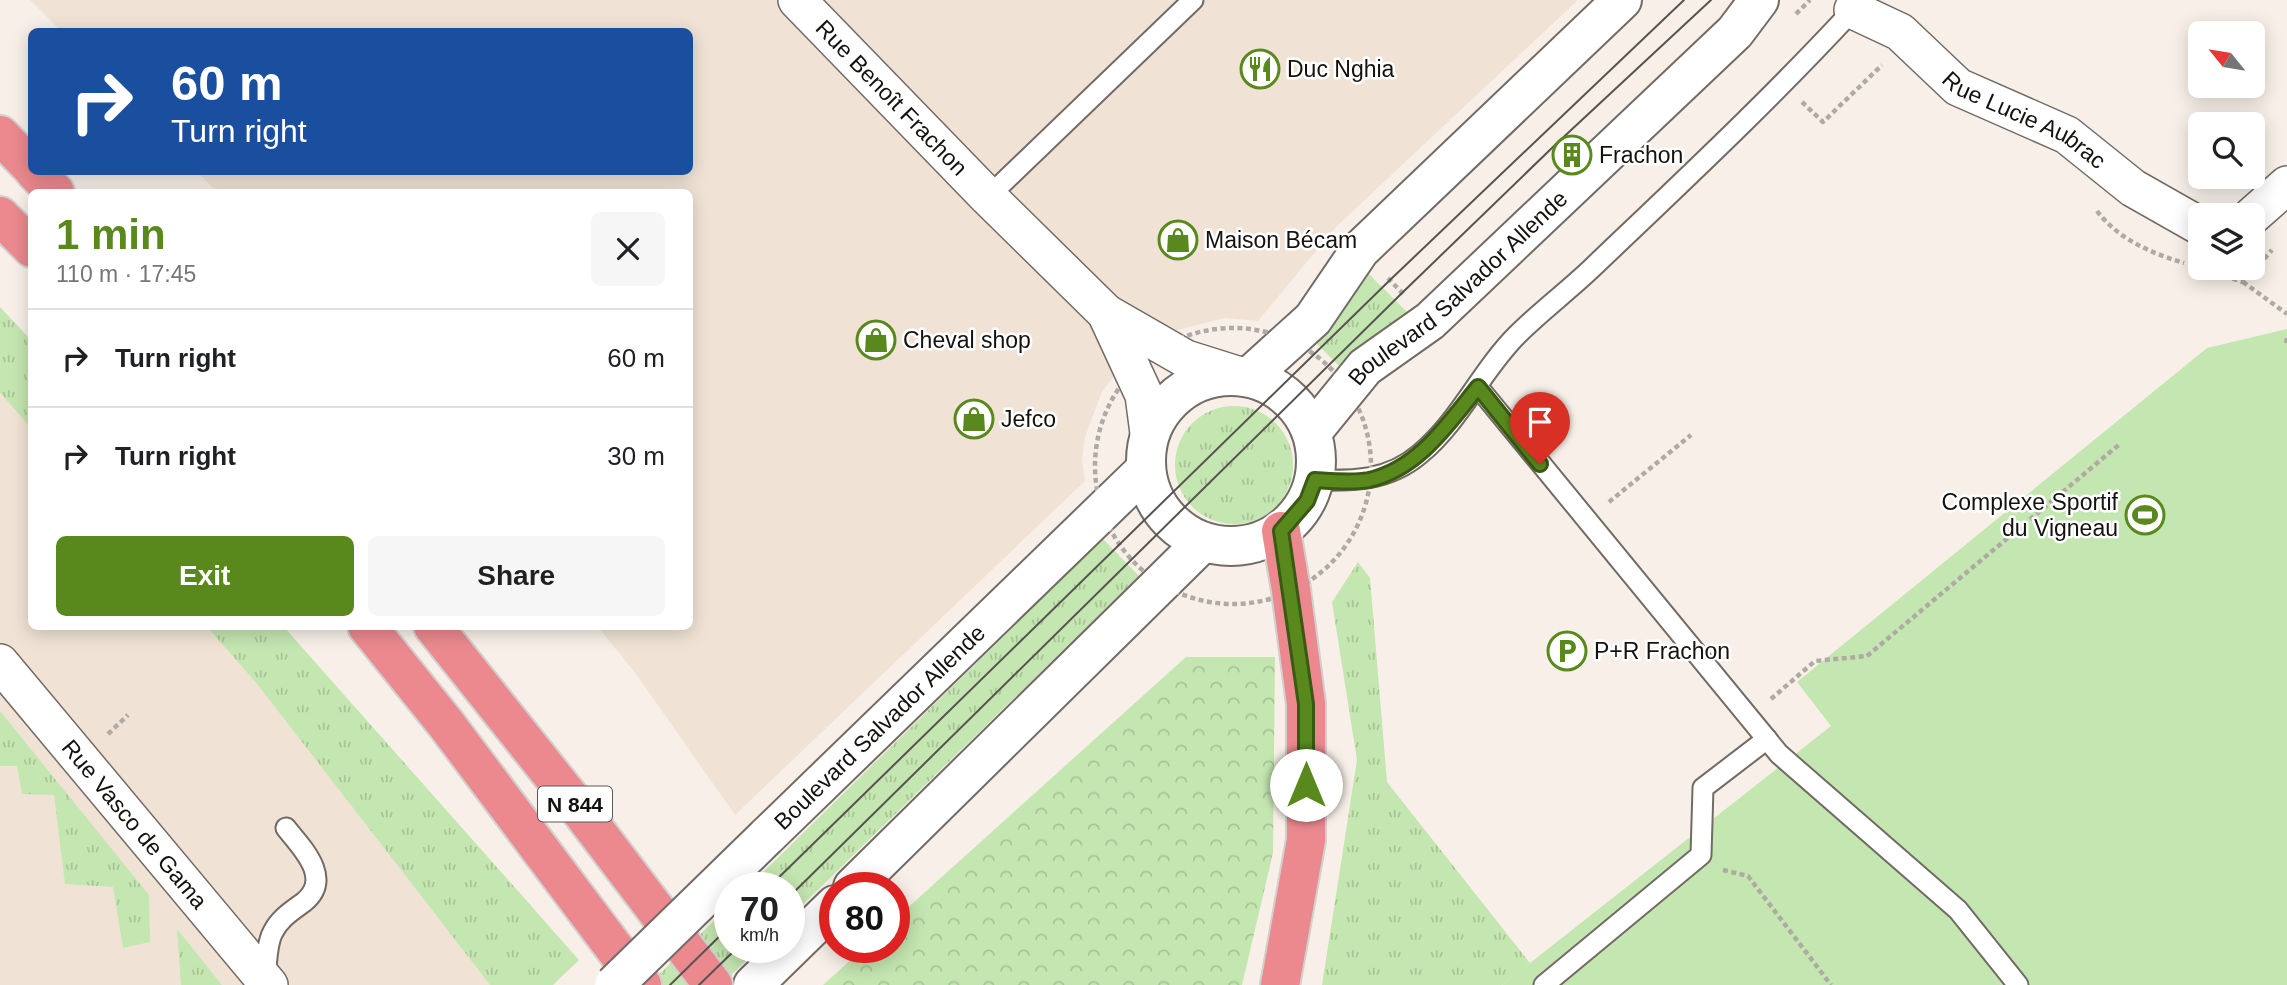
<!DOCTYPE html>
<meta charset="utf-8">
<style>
body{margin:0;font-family:Helvetica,sans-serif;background:#f6f6f6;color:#202124;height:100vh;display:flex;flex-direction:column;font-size:26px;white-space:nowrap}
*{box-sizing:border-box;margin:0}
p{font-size:23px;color:#757577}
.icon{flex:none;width:38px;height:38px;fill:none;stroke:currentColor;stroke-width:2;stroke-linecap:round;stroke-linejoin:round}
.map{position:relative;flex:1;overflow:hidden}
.sheet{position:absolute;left:28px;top:189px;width:665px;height:441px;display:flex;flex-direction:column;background:#fff;border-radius:10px;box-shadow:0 4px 18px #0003}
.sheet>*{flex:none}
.guide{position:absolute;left:28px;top:28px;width:665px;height:147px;border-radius:10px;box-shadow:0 4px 18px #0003;background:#1a4fa0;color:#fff;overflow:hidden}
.needle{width:46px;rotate:300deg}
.fabs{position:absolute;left:2188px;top:21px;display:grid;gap:14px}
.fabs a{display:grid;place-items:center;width:77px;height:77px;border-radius:10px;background:#fff;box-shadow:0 4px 18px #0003;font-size:35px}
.speed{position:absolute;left:714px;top:872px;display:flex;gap:14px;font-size:35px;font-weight:700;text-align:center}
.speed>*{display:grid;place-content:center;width:91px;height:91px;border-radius:50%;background:#fff;box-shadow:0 4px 18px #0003;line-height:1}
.speed small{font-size:18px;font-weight:400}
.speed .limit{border:10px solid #d22;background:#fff;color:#111}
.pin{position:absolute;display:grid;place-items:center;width:60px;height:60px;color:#fff;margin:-72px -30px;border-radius:50% 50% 50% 0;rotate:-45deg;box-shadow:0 0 7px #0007}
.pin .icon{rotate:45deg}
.me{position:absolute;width:77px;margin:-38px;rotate:0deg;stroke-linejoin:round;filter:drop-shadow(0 0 5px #0008)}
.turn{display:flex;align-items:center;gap:24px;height:147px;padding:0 28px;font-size:32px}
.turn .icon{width:91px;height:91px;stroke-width:2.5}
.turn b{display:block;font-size:49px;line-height:60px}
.round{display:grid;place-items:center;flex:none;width:74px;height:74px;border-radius:10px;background:#f6f6f6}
.overview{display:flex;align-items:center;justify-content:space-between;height:119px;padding:0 28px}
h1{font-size:42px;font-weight:600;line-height:52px;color:#59891d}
.cta{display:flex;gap:14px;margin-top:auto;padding:14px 28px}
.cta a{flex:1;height:80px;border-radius:10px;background:#59891d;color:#fff;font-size:28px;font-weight:600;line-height:80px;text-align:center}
.cta a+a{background:#f6f6f6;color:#202124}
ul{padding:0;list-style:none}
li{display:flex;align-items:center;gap:21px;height:98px;padding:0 28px;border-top:2px solid #e0e0e0}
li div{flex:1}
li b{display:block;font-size:26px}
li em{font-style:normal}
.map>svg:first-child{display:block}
.built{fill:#f0e3d5}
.grass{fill:url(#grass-tufts)}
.forest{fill:url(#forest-crowns)}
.pitch{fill:#c4e6b0}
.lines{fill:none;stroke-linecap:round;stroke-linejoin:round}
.lane-casing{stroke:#726b65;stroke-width:23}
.street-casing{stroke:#726b65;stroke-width:40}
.secondary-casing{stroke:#726b65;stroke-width:42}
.highway-casing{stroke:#d0d0cf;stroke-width:42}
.path{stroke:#b0aaa4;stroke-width:4.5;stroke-dasharray:5 3.5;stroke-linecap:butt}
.lane{stroke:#fff;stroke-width:19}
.street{stroke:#fff;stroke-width:37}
.secondary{stroke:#fff;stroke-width:38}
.highway{stroke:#eb898e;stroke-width:38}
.tram{stroke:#57544f;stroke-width:2}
.secondary-bridge-casing{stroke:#726b65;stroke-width:42;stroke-linecap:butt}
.secondary-bridge{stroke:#fff;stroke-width:38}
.route-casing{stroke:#3a5913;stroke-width:18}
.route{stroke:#59891d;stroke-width:12}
.labels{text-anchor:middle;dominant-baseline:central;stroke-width:5;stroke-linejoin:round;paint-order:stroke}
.shield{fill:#fff;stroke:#5a5957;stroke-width:2}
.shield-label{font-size:21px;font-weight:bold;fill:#14120f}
.poi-label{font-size:23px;fill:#14120f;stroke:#fff;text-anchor:start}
.street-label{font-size:23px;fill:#14120f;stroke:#fff}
</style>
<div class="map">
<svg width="2287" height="985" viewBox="0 0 2287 985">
<defs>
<pattern id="grass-tufts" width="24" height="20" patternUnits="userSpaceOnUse" patternTransform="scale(1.75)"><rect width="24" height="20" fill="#c4e6b0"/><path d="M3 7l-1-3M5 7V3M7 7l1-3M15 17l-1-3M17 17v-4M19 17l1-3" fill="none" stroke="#a8c496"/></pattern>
<pattern id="forest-crowns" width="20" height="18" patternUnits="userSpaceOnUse" patternTransform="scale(1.75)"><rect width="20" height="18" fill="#c4e6b0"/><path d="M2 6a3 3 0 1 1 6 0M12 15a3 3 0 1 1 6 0" fill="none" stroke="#a8c496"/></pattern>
</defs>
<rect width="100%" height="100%" fill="#f8f0e8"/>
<g class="built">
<polygon points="30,0 1578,0 1336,227 1258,321 1225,318 1169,332 1116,373 1102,392 1085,437 1082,460 1085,481 735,815 636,674 598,627 690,626 690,192 217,192 197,172 690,172 690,32 62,32"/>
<polygon points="0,393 31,428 32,626 207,627 257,684 490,985 0,985"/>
</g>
<g class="grass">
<polygon points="1363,268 1415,320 1344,371 1311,338"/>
<polygon points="0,307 31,340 31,428 0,393"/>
<circle cx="1234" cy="465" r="59"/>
<polygon points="1103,539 1139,576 789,918 789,887 748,887"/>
<polygon points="1358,562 1370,578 1387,782 1530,963 1502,985 1322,985 1357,760 1332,602"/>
<polygon points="207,627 284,627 579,960 553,985 490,985 257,684"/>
<polygon points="0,711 149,895 150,942 123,948 113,887 65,884 54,795 22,794 17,766 0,766"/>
<polygon points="730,905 730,947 760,947 721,985 648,985"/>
<polygon points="177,929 222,985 181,985"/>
</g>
<polygon class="forest" points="1186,657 1275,657 1273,853 1242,985 823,985 865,947 894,947 894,920"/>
<polygon class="pitch" points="2287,329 2287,985 1502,985 1831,726 1797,682 2207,348"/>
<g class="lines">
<defs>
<g id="lane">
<polyline points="988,197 1193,0"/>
<polyline points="1478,387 1779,754 1958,910 2018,985"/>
<path d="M1315 480C1354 481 1388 481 1420 454 1460 421 1481 371 1517 335 1541 311 1568 291 1592 268 1681 183 1770 100 1853 10L1847 5"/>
<path d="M265 980C267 965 266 945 273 932 280 918 292 911 304 902 333 878 302 848 286 828"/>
<polyline points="1544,985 1701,855 1703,788 1767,739"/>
</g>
<g id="street">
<path id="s1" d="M797 0 988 197 1106 313 1186 359 1237 375"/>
<path id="s2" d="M1853 10 1900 32 1958 87 2067 135 2133 188 2200 226"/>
<polyline points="2252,216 2287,185"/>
<polyline points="1106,313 1144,395 1149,433"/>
<path id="s3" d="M0 663 269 985"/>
</g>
<g id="secondary">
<circle cx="1231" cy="461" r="85"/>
<polyline points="1249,377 1313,319 1360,250 1622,0"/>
<path id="s4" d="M1312 432 1365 367 1430 321 1735 32 1759 0"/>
<path id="s5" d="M766 837 1145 470"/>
<polyline points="853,887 1202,543"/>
<polyline points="753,985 835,905"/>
</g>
<g id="highway">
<polyline points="0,135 32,168"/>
<polyline points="35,172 55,192"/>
<polyline points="0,216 32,248"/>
<polyline points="367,626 446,724 642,985"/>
<polyline points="433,626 583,814 713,985"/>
<polyline points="1280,985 1306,840 1306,704 1291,590 1281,531"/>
</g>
</defs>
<use href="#lane" class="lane-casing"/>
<use href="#street" class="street-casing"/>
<use href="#secondary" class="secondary-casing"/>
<use href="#highway" class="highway-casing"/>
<g class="path">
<polyline points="1796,14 1810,0"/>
<polyline points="1802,102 1823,122 1882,65"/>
<path d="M2097 211C2118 239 2151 253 2184 263"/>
<polyline points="2192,266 2243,282 2272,250"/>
<polyline points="1388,278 1404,295"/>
<polyline points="2243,282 2287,314"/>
<circle cx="1233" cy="466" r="138"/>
<polyline points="2286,343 2287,338"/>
<polyline points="1609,502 1691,435"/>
<polyline points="1771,699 1815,661 1867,656 2121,443"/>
<polyline points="108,734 128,715"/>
<polyline points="1723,870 1748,876 1831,985"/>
</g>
<use href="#lane" class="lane"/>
<use href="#street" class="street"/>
<use href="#secondary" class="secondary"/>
<use href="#highway" class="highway"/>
<g class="tram">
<polyline points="769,887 1390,280 1684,0"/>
<polyline points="789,897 1402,293 1555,145 1711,0"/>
<polyline points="670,985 730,926"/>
<polyline points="699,985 738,947"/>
</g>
<defs>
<polyline id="secondary-bridge" points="614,985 766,837"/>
</defs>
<use href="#secondary-bridge" class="secondary-bridge-casing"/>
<use href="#secondary-bridge" class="secondary-bridge"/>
</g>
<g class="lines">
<defs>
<path id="route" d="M1306 785V704L1281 531 1307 501 1315 480C1332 481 1352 483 1369 480 1418 469 1448 424 1478 387L1540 464"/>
</defs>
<use href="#route" class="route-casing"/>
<use href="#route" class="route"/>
</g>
<defs>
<symbol id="restaurant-ring" viewBox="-11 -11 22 22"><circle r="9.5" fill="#fff" stroke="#59891d" stroke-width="1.5"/><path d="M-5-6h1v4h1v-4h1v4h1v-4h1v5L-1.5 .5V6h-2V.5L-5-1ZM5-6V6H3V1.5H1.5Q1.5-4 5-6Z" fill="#59891d"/></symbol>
<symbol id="building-ring" viewBox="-11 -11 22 22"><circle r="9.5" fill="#fff" stroke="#59891d" stroke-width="1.5"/><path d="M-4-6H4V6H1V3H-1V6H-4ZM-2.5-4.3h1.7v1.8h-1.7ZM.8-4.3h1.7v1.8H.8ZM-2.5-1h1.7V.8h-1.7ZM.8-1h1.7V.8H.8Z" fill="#59891d"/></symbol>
<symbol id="shop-ring" viewBox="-11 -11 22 22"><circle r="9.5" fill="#fff" stroke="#59891d" stroke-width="1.5"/><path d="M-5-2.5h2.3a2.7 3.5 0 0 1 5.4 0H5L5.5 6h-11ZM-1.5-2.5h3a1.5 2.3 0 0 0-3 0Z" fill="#59891d"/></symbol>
<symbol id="stadium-ring" viewBox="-11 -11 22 22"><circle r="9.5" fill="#fff" stroke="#59891d" stroke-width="1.5"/><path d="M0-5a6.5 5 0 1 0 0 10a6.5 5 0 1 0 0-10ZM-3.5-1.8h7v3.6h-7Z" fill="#59891d"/></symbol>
<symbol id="parking-ring" viewBox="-11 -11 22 22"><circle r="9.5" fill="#fff" stroke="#59891d" stroke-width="1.5"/><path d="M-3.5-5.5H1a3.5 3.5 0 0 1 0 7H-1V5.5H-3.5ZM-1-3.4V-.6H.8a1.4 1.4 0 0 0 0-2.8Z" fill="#59891d"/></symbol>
</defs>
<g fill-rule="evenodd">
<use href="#restaurant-ring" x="1238" y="47" width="44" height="44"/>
<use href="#building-ring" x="1550" y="133" width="44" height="44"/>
<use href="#shop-ring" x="1156" y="218" width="44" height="44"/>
<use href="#shop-ring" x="854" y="318" width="44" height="44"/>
<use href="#shop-ring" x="952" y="397" width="44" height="44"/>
<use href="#stadium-ring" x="2123" y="493" width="44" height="44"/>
<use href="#parking-ring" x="1545" y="629" width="44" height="44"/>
</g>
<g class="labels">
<rect class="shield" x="538" y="786.5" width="74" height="35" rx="5"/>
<g class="shield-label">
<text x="575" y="804">N 844</text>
</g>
<g class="poi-label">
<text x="1287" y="69">Duc Nghia</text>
<text x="1599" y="155">Frachon</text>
<text x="1205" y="240">Maison Bécam</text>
<text x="903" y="340">Cheval shop</text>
<text x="1001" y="419">Jefco</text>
<text x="2118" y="502" text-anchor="end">Complexe Sportif<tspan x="2118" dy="26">du Vigneau</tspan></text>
<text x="1594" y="651">P+R Frachon</text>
</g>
<g class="street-label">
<text stroke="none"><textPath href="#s1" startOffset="136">Rue Benoît Frachon</textPath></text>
<text stroke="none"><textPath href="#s2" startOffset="206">Rue Lucie Aubrac</textPath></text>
<text stroke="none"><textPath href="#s4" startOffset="206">Boulevard Salvador Allende</textPath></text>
<text stroke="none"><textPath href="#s5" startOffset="158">Boulevard Salvador Allende</textPath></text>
<text stroke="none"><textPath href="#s3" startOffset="210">Rue Vasco de Gama</textPath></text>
</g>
</g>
</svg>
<div class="fabs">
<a><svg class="needle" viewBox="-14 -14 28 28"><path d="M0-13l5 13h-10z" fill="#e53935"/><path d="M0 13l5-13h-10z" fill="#757577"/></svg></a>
<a><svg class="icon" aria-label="search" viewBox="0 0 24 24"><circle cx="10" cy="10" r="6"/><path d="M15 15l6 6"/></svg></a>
<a><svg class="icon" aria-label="layers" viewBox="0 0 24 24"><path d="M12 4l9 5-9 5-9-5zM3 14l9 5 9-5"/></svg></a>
</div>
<div class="speed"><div>70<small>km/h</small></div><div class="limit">80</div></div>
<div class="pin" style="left:1540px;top:464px;background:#d93025"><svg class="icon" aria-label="arrive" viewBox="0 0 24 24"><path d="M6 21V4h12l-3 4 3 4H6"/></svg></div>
<svg class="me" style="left:1306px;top:785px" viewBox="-20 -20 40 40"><circle r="19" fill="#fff"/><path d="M0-13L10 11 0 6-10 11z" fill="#59891d"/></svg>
<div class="guide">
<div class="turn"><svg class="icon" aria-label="right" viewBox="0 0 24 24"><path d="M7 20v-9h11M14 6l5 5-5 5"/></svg><div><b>60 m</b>Turn right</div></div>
</div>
<section class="sheet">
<div class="overview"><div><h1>1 min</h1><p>110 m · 17:45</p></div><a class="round"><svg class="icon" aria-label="close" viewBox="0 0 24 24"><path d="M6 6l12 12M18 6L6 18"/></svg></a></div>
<ul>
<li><svg class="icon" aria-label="right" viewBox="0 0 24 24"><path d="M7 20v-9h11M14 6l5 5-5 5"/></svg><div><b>Turn right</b></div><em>60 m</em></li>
<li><svg class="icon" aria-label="right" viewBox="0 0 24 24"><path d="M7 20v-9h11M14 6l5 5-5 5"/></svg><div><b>Turn right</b></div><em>30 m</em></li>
</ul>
<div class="cta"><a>Exit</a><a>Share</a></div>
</section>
</div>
